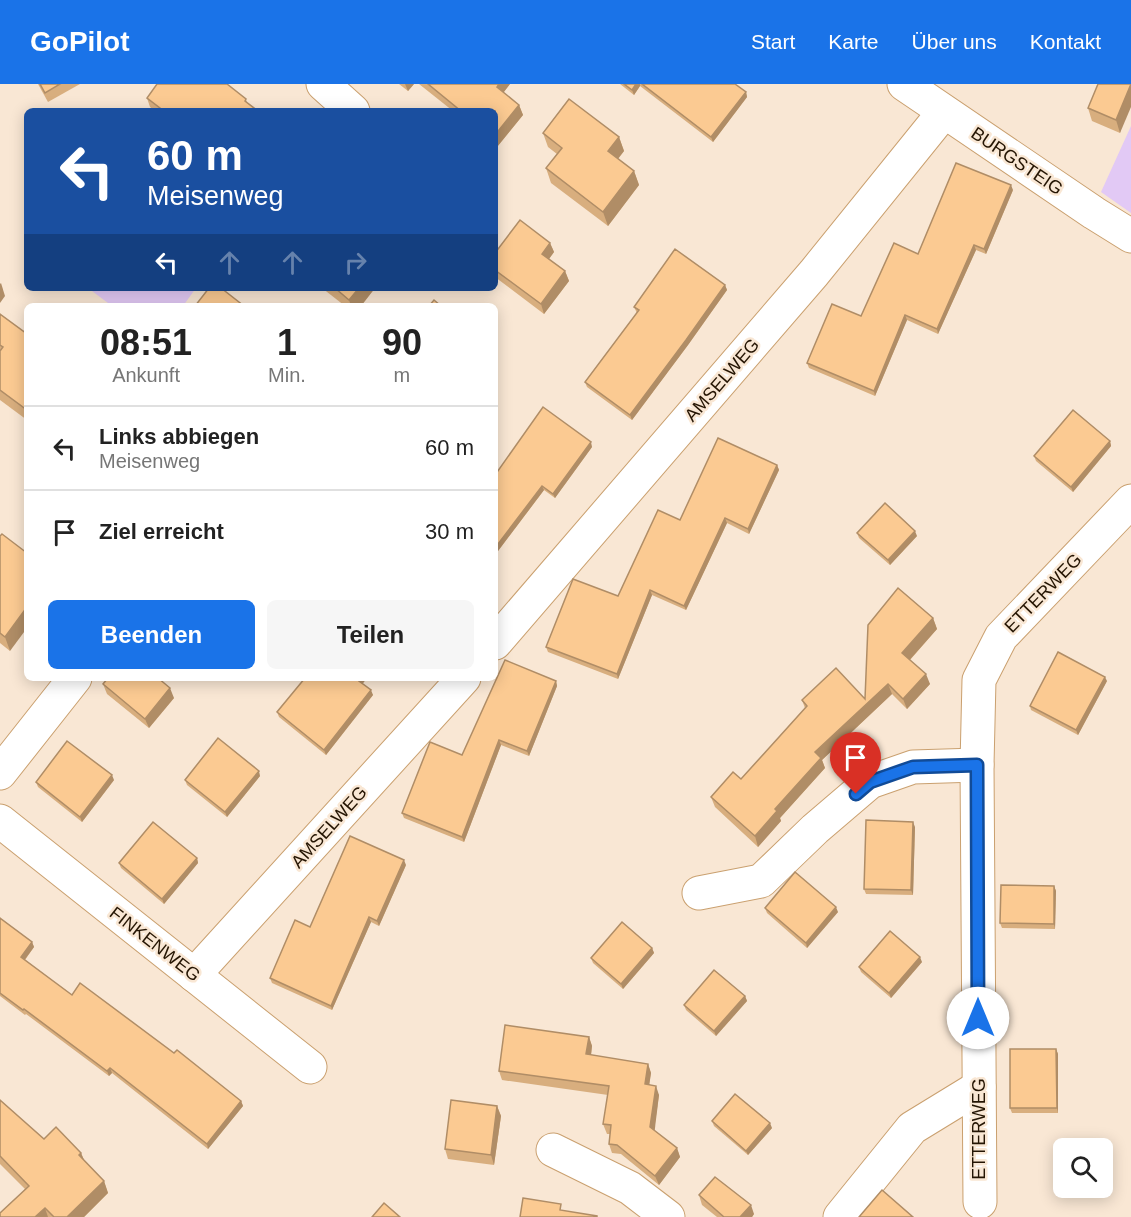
<!DOCTYPE html>
<html lang="de">
<meta charset="utf-8">
<style>
body{margin:0;font-family:Arial,sans-serif;background:#f6f6f6;color:#222;height:100vh;display:flex;flex-direction:column;font-size:22px;white-space:nowrap}
*{box-sizing:border-box;margin:0}
p{font-size:20px;color:#767676}
.icon{flex:none;width:33px;height:33px;fill:none;stroke:currentColor;stroke-width:2;stroke-linecap:round;stroke-linejoin:round}
.map{position:relative;flex:1;overflow:hidden}
.panel{position:absolute;left:24px;top:219px;width:474px;height:378px;display:flex;flex-direction:column;background:#fff;border-radius:9px;box-shadow:0 3px 15px #0003}
.panel>*{flex:none}
.hud{position:absolute;left:24px;top:24px;width:474px;height:183px;border-radius:9px;box-shadow:0 3px 15px #0003;background:#1a4fa0;color:#fff;overflow:hidden}
.controls{position:absolute;left:1053px;top:1054px;display:grid;gap:12px}
.controls a{display:grid;place-items:center;width:60px;height:60px;border-radius:9px;background:#fff;box-shadow:0 3px 15px #0003;font-size:30px}
.pin{position:absolute;display:grid;place-items:center;width:51px;height:51px;color:#fff;margin:-62px -26px;border-radius:50% 50% 50% 0;rotate:-45deg;box-shadow:0 0 6px #0007}
.pin .icon{rotate:45deg}
.me{position:absolute;width:66px;margin:-33px;rotate:0deg;stroke-linejoin:round;filter:drop-shadow(0 0 4px #0008)}
.turn{display:flex;align-items:center;gap:21px;height:126px;padding:0 24px;font-size:27px}
.turn .icon{width:78px;height:78px;stroke-width:2.5}
.turn b{display:block;font-size:42px;line-height:51px}
.lanes{display:flex;align-items:center;height:57px;padding:0 24px;background:#0003;justify-content:center;gap:30px;direction:ltr}
.lanes .off{opacity:.35}
.eta{display:flex;justify-content:space-evenly;align-items:center;height:102px;text-align:center}
.eta b{font-size:36px;font-weight:700;line-height:42px}
.button{display:flex;gap:12px;margin-top:auto;padding:12px 24px}
.button a{flex:1;height:69px;border-radius:9px;background:#1a73e8;color:#fff;font-size:24px;font-weight:700;line-height:69px;text-align:center}
.button a+a{background:#f6f6f6;color:#222}
ul{padding:0;list-style:none}
li{display:flex;align-items:center;gap:18px;height:84px;padding:0 24px;border-top:2px solid #e0e0e0}
li div{flex:1}
li b{display:block;font-size:22px}
li em{font-style:normal}
header{display:flex;align-items:center;gap:36px;box-sizing:border-box;height:84px;padding:0 30px;background:#1a73e8;color:#fff}
header strong{font-size:28px}
nav{display:flex;gap:33px;margin-inline-start:auto;font-size:21px}
.map>svg:first-child{display:block}
.green{fill:#e2c9f5}
.lines{fill:none;stroke-linecap:round;stroke-linejoin:round}
.street-casing{stroke:#caa06f;stroke-width:35}
.street{stroke:#fff;stroke-width:33}
.wall{fill:#d8ae7e}
.shaded-wall{fill:#b08d66}
.building{fill:#fbca92;stroke:#b08d66;stroke-width:1.5}
.route-casing{stroke:#114b97;stroke-width:15}
.route{stroke:#1a73e8;stroke-width:10}
.labels{text-anchor:middle;dominant-baseline:central;stroke-width:5;stroke-linejoin:round;paint-order:stroke}
.street-label{font-size:18px;fill:#251503;stroke:#f9e7d4}
</style>
<header>
<strong>GoPilot</strong>
<nav><a>Start</a><a>Karte</a><a>Über uns</a><a>Kontakt</a></nav>
</header>
<div class="map">
<svg width="1131" height="1133" viewBox="0 0 1131 1133">
<rect width="100%" height="100%" fill="#f9e7d4"/>
<g class="green">
<polygon points="1131,42 1131,129 1101,108"/>
<polygon points="88,204 196,204 183,222 112,222"/>
</g>
<g class="lines">
<defs>
<g id="street">
<polyline points="323,0 353,27"/>
<polyline points="904,0 1094,129 1131,152"/>
<polyline points="495,559 814,189 944,28"/>
<polyline points="0,689 75,594"/>
<polyline points="0,737 310,983"/>
<polyline points="699,809 761,797 815,745 870,698 913,683 977,681"/>
<polyline points="194,891 464,594"/>
<polyline points="553,1066 630,1104 668,1133"/>
<polyline points="980,1118 977,681 979,596 1001,553 1131,417"/>
<polyline points="840,1133 912,1044 979,1003"/>
</g>
</defs>
<use href="#street" class="street-casing"/>
<use href="#street" class="street"/>
</g>
<g class="wall">
<polygon points="38,0 80,0 48,18"/>
<polygon points="399,0 414,0 408,7"/>
<polygon points="419,0 510,0 503,9 519,21 523,31 497,63 495,62 495,27 453,27"/>
<polygon points="620,0 735,0 746,8 747,13 713,58 640,2 634,11"/>
<polygon points="1131,0 1120,49 1092,37 1088,24"/>
<polygon points="147,14 246,15 247,19 258,27 155,27 150,23"/>
<polygon points="543,49 619,53 624,67 618,75 634,87 639,101 608,142 551,99 546,84 557,70 548,63"/>
<polygon points="1013,106 986,170 976,166 938,250 907,236 875,312 809,284 807,279 861,232 918,170"/>
<polygon points="550,159 554,168 549,175 565,187 569,197 544,230 495,193 495,169"/>
<polygon points="725,201 727,206 688,261 632,336 587,303 585,298 637,229 634,223"/>
<polygon points="322,204 375,204 361,222 345,222"/>
<polygon points="0,230 27,250 27,336 0,316"/>
<polygon points="1110,357 1111,362 1073,408 1036,377 1034,372"/>
<polygon points="592,363 555,414 544,406 495,471 495,391"/>
<polygon points="777,381 779,386 749,450 727,439 686,526 652,511 618,595 548,568 546,563 618,512 680,436"/>
<polygon points="857,449 917,452 890,481 859,454"/>
<polygon points="0,452 10,567 0,559"/>
<polygon points="933,534 937,545 910,576 930,600 907,625 892,610 822,676 825,684 780,734 781,737 758,763 715,723 711,713 741,695 805,624 802,616 865,615"/>
<polygon points="556,597 557,602 529,672 501,661 464,758 404,734 402,729 462,671"/>
<polygon points="1107,597 1078,651 1031,626 1030,622"/>
<polygon points="103,600 174,614 149,644 107,610"/>
<polygon points="362,600 373,611 326,671 279,633 277,628"/>
<polygon points="260,692 227,733 187,701 185,696"/>
<polygon points="114,696 82,738 38,703 36,698"/>
<polygon points="915,743 913,811 866,810 864,805"/>
<polygon points="197,774 198,779 164,820 121,784 119,779"/>
<polygon points="406,781 379,842 371,838 332,926 272,899 270,894 310,843"/>
<polygon points="1054,802 1056,807 1055,845 1002,844 1000,839"/>
<polygon points="765,824 838,828 807,864 767,829"/>
<polygon points="0,834 32,858 34,863 25,876 72,911 174,969 241,1017 243,1022 208,1065 112,989 109,992 26,930 25,931 0,912"/>
<polygon points="652,864 654,869 623,905 593,879 591,874"/>
<polygon points="922,878 891,914 861,888 859,883"/>
<polygon points="745,912 747,917 716,952 686,926 684,921"/>
<polygon points="589,953 592,962 591,971 648,980 651,989 649,1001 659,1011 654,1046 677,1064 680,1073 659,1101 621,1070 612,1069 609,1060 610,1050 607,1050 603,1040 608,1011 502,996 499,987"/>
<polygon points="1056,965 1058,970 1058,1029 1012,1029 1010,1024"/>
<polygon points="0,1016 44,1055 81,1069 85,1078 104,1097 108,1109 84,1133 0,1133 25,1105 0,1080"/>
<polygon points="497,1022 501,1032 494,1081 448,1075 445,1065"/>
<polygon points="712,1037 772,1044 748,1071 714,1042"/>
<polygon points="699,1111 754,1130 752,1133 717,1133 702,1121"/>
</g>
<g class="shaded-wall">
<polygon points="405,0 414,0 408,7"/>
<polygon points="499,0 510,0 500,13 497,3"/>
<polygon points="636,0 640,0 640,2 634,11 632,6"/>
<polygon points="1131,0 1131,23 1120,49 1116,36"/>
<polygon points="746,8 747,13 713,58 711,53"/>
<polygon points="519,21 523,31 497,63 495,58 495,51"/>
<polygon points="619,53 624,67 613,81 608,67"/>
<polygon points="634,87 639,101 608,142 603,128"/>
<polygon points="1011,101 1013,106 986,170 984,165"/>
<polygon points="550,159 554,168 546,179 542,170"/>
<polygon points="974,161 976,166 938,250 937,245"/>
<polygon points="565,187 569,197 544,230 541,220"/>
<polygon points="1,199 5,212 0,219 0,200"/>
<polygon points="725,201 727,206 688,261 632,336 630,331"/>
<polygon points="359,204 375,204 361,222 351,222 349,216"/>
<polygon points="905,231 907,236 875,312 874,307"/>
<polygon points="1110,357 1111,362 1073,408 1071,403"/>
<polygon points="591,358 592,363 555,414 553,410"/>
<polygon points="777,381 779,386 749,450 748,445"/>
<polygon points="542,402 544,406 495,471 495,464"/>
<polygon points="725,434 727,439 686,526 684,522"/>
<polygon points="915,447 917,452 890,481 888,476"/>
<polygon points="650,506 652,511 618,595 617,590"/>
<polygon points="27,523 27,544 10,567 5,553"/>
<polygon points="933,534 937,545 906,580 902,569"/>
<polygon points="926,590 930,600 907,625 903,615"/>
<polygon points="1105,593 1107,597 1078,651 1076,646"/>
<polygon points="361,594 367,594 361,602 359,597"/>
<polygon points="556,597 557,602 529,672 527,667"/>
<polygon points="888,600 892,610 822,676 825,684 780,734 781,737 758,763 755,752 815,668"/>
<polygon points="170,604 174,614 149,644 145,635"/>
<polygon points="371,606 373,611 326,671 324,666"/>
<polygon points="499,656 501,661 464,758 462,753"/>
<polygon points="259,687 260,692 227,733 225,728"/>
<polygon points="112,691 114,696 82,738 80,733"/>
<polygon points="913,738 915,743 913,811 911,806"/>
<polygon points="197,774 198,779 164,820 162,815"/>
<polygon points="404,776 406,781 379,842 377,837"/>
<polygon points="1054,802 1056,807 1055,845 1054,840"/>
<polygon points="836,823 838,828 807,864 806,859"/>
<polygon points="369,833 371,838 332,926 331,922"/>
<polygon points="32,858 34,863 23,878 21,873"/>
<polygon points="652,864 654,869 623,905 621,900"/>
<polygon points="920,873 922,878 891,914 889,909"/>
<polygon points="745,912 747,917 716,952 714,947"/>
<polygon points="589,953 592,962 590,979 586,970"/>
<polygon points="1056,965 1058,970 1058,1029 1057,1024"/>
<polygon points="648,980 651,989 648,1009 645,1000"/>
<polygon points="110,984 112,989 109,992 107,987"/>
<polygon points="656,1002 659,1011 654,1052 650,1043"/>
<polygon points="241,1017 243,1022 208,1065 207,1060"/>
<polygon points="497,1022 501,1032 494,1081 491,1071"/>
<polygon points="770,1039 772,1044 748,1071 746,1067"/>
<polygon points="677,1064 680,1073 659,1101 655,1092"/>
<polygon points="81,1069 86,1081 79,1071"/>
<polygon points="104,1097 108,1109 84,1133 67,1133"/>
<polygon points="751,1121 754,1130 752,1133 740,1133"/>
<polygon points="45,1124 48,1133 35,1133"/>
</g>
<g class="building">
<polygon points="40,0 60,0 45,9"/>
<polygon points="157,0 227,0 246,15 245,17 258,27 164,27 147,14"/>
<polygon points="428,0 499,0 497,3 519,21 495,51 495,27 461,27"/>
<polygon points="624,0 636,0 632,6"/>
<polygon points="642,0 735,0 746,8 711,53"/>
<polygon points="1098,0 1131,0 1116,36 1088,24"/>
<polygon points="569,15 619,53 608,67 634,87 603,128 546,84 562,64 543,49"/>
<polygon points="956,79 1011,101 984,165 974,161 937,245 905,231 874,307 807,279 832,220 861,232 894,159 918,170"/>
<polygon points="520,136 550,159 542,170 565,187 541,220 495,186 495,169"/>
<polygon points="675,165 725,201 686,256 630,331 585,298 639,226 634,223"/>
<polygon points="209,204 221,204 244,222 195,222"/>
<polygon points="335,204 359,204 349,216"/>
<polygon points="434,216 441,222 429,222"/>
<polygon points="0,230 27,250 27,326 0,306 0,267 3,263 0,261"/>
<polygon points="543,323 591,358 553,410 542,402 495,464 495,391"/>
<polygon points="1073,326 1110,357 1071,403 1034,372"/>
<polygon points="718,354 777,381 748,445 725,434 684,522 650,506 617,590 546,563 573,495 618,512 658,426 680,436"/>
<polygon points="885,419 915,447 888,476 857,449"/>
<polygon points="2,450 27,469 27,523 5,553 0,549 0,452"/>
<polygon points="898,504 933,534 902,569 926,590 903,615 888,600 815,668 821,674 775,725 777,727 755,752 711,713 733,688 741,695 807,622 802,616 836,584 865,615 868,541"/>
<polygon points="1058,568 1105,593 1076,646 1030,622"/>
<polygon points="505,576 556,597 527,667 499,656 462,753 402,729 430,658 462,671"/>
<polygon points="108,594 158,594 170,604 145,635 103,600"/>
<polygon points="305,594 361,594 359,597 371,606 324,666 277,628"/>
<polygon points="218,654 259,687 225,728 185,696"/>
<polygon points="67,657 112,691 80,733 36,698"/>
<polygon points="866,736 913,738 911,806 864,805"/>
<polygon points="153,738 197,774 162,815 119,779"/>
<polygon points="350,752 404,776 377,837 369,833 331,922 270,894 295,836 310,843"/>
<polygon points="795,788 836,823 806,859 765,824"/>
<polygon points="1001,801 1054,802 1054,840 1000,839"/>
<polygon points="0,834 32,858 21,873 72,911 80,899 174,969 177,966 241,1017 207,1060 110,984 107,987 24,925 23,926 0,909"/>
<polygon points="622,838 652,864 621,900 591,874"/>
<polygon points="890,847 920,873 889,909 859,883"/>
<polygon points="714,886 745,912 714,947 684,921"/>
<polygon points="505,941 589,953 586,970 648,980 645,1000 656,1002 650,1043 677,1064 655,1092 617,1061 609,1060 611,1041 603,1040 609,1002 499,987"/>
<polygon points="1010,965 1056,965 1057,1024 1010,1024"/>
<polygon points="735,1010 770,1039 746,1067 712,1037"/>
<polygon points="0,1016 44,1055 56,1043 81,1069 79,1071 104,1097 67,1133 54,1133 45,1124 35,1133 0,1133 0,1129 29,1102 0,1072"/>
<polygon points="451,1016 497,1022 491,1071 445,1065"/>
<polygon points="715,1093 751,1121 740,1133 724,1133 699,1111"/>
<polygon points="882,1106 913,1133 859,1133"/>
<polygon points="523,1114 561,1120 560,1126 597,1132 597,1133 520,1133"/>
<polygon points="384,1119 400,1133 372,1133"/>
</g>
<g class="lines">
<defs>
<polyline id="route" points="856,710 870,698 913,683 977,681 978,934"/>
</defs>
<use href="#route" class="route-casing"/>
<use href="#route" class="route"/>
</g>
<g class="labels">
<g class="street-label">
<text transform="translate(1017 77) rotate(34)">BURGSTEIG</text>
<text transform="translate(722 296) rotate(-49)">AMSELWEG</text>
<text transform="translate(1043 509) rotate(-46)">ETTERWEG</text>
<text transform="translate(329 743) rotate(-48)">AMSELWEG</text>
<text transform="translate(155 860) rotate(38)">FINKENWEG</text>
<text transform="translate(979 1045) rotate(-90)">ETTERWEG</text>
</g>
</g>
</svg>
<div class="controls">
<a><svg class="icon" aria-label="search" viewBox="0 0 24 24"><circle cx="10" cy="10" r="6"/><path d="M15 15l6 6"/></svg></a>
</div>
<div class="pin" style="left:856px;top:710px;background:#d93025"><svg class="icon" aria-label="arrive" viewBox="0 0 24 24"><path d="M6 21V4h12l-3 4 3 4H6"/></svg></div>
<svg class="me" style="left:978px;top:934px" viewBox="-20 -20 40 40"><circle r="19" fill="#fff"/><path d="M0-13L10 11 0 6-10 11z" fill="#1a73e8"/></svg>
<div class="hud">
<div class="turn"><svg class="icon" aria-label="left" viewBox="0 0 24 24"><path d="M17 20v-9H6M10 6l-5 5 5 5"/></svg><div><b>60 m</b>Meisenweg</div></div>
<div class="lanes"><svg class="icon" aria-label="left" viewBox="0 0 24 24"><path d="M17 20v-9H6M10 6l-5 5 5 5"/></svg><svg class="icon off" aria-label="ahead" viewBox="0 0 24 24"><path d="M12 20V5M6 11l6-6 6 6"/></svg><svg class="icon off" aria-label="ahead" viewBox="0 0 24 24"><path d="M12 20V5M6 11l6-6 6 6"/></svg><svg class="icon off" aria-label="right" viewBox="0 0 24 24"><path d="M7 20v-9h11M14 6l5 5-5 5"/></svg></div>
</div>
<section class="panel">
<div class="eta">
<div><b>08:51</b><p>Ankunft</p></div>
<div><b>1</b><p>Min.</p></div>
<div><b>90</b><p>m</p></div>
</div>
<ul>
<li><svg class="icon" aria-label="left" viewBox="0 0 24 24"><path d="M17 20v-9H6M10 6l-5 5 5 5"/></svg><div><b>Links abbiegen</b><p>Meisenweg</p></div><em>60 m</em></li>
<li><svg class="icon" aria-label="arrive" viewBox="0 0 24 24"><path d="M6 21V4h12l-3 4 3 4H6"/></svg><div><b>Ziel erreicht</b></div><em>30 m</em></li>
</ul>
<div class="button"><a>Beenden</a><a>Teilen</a></div>
</section>
</div>
